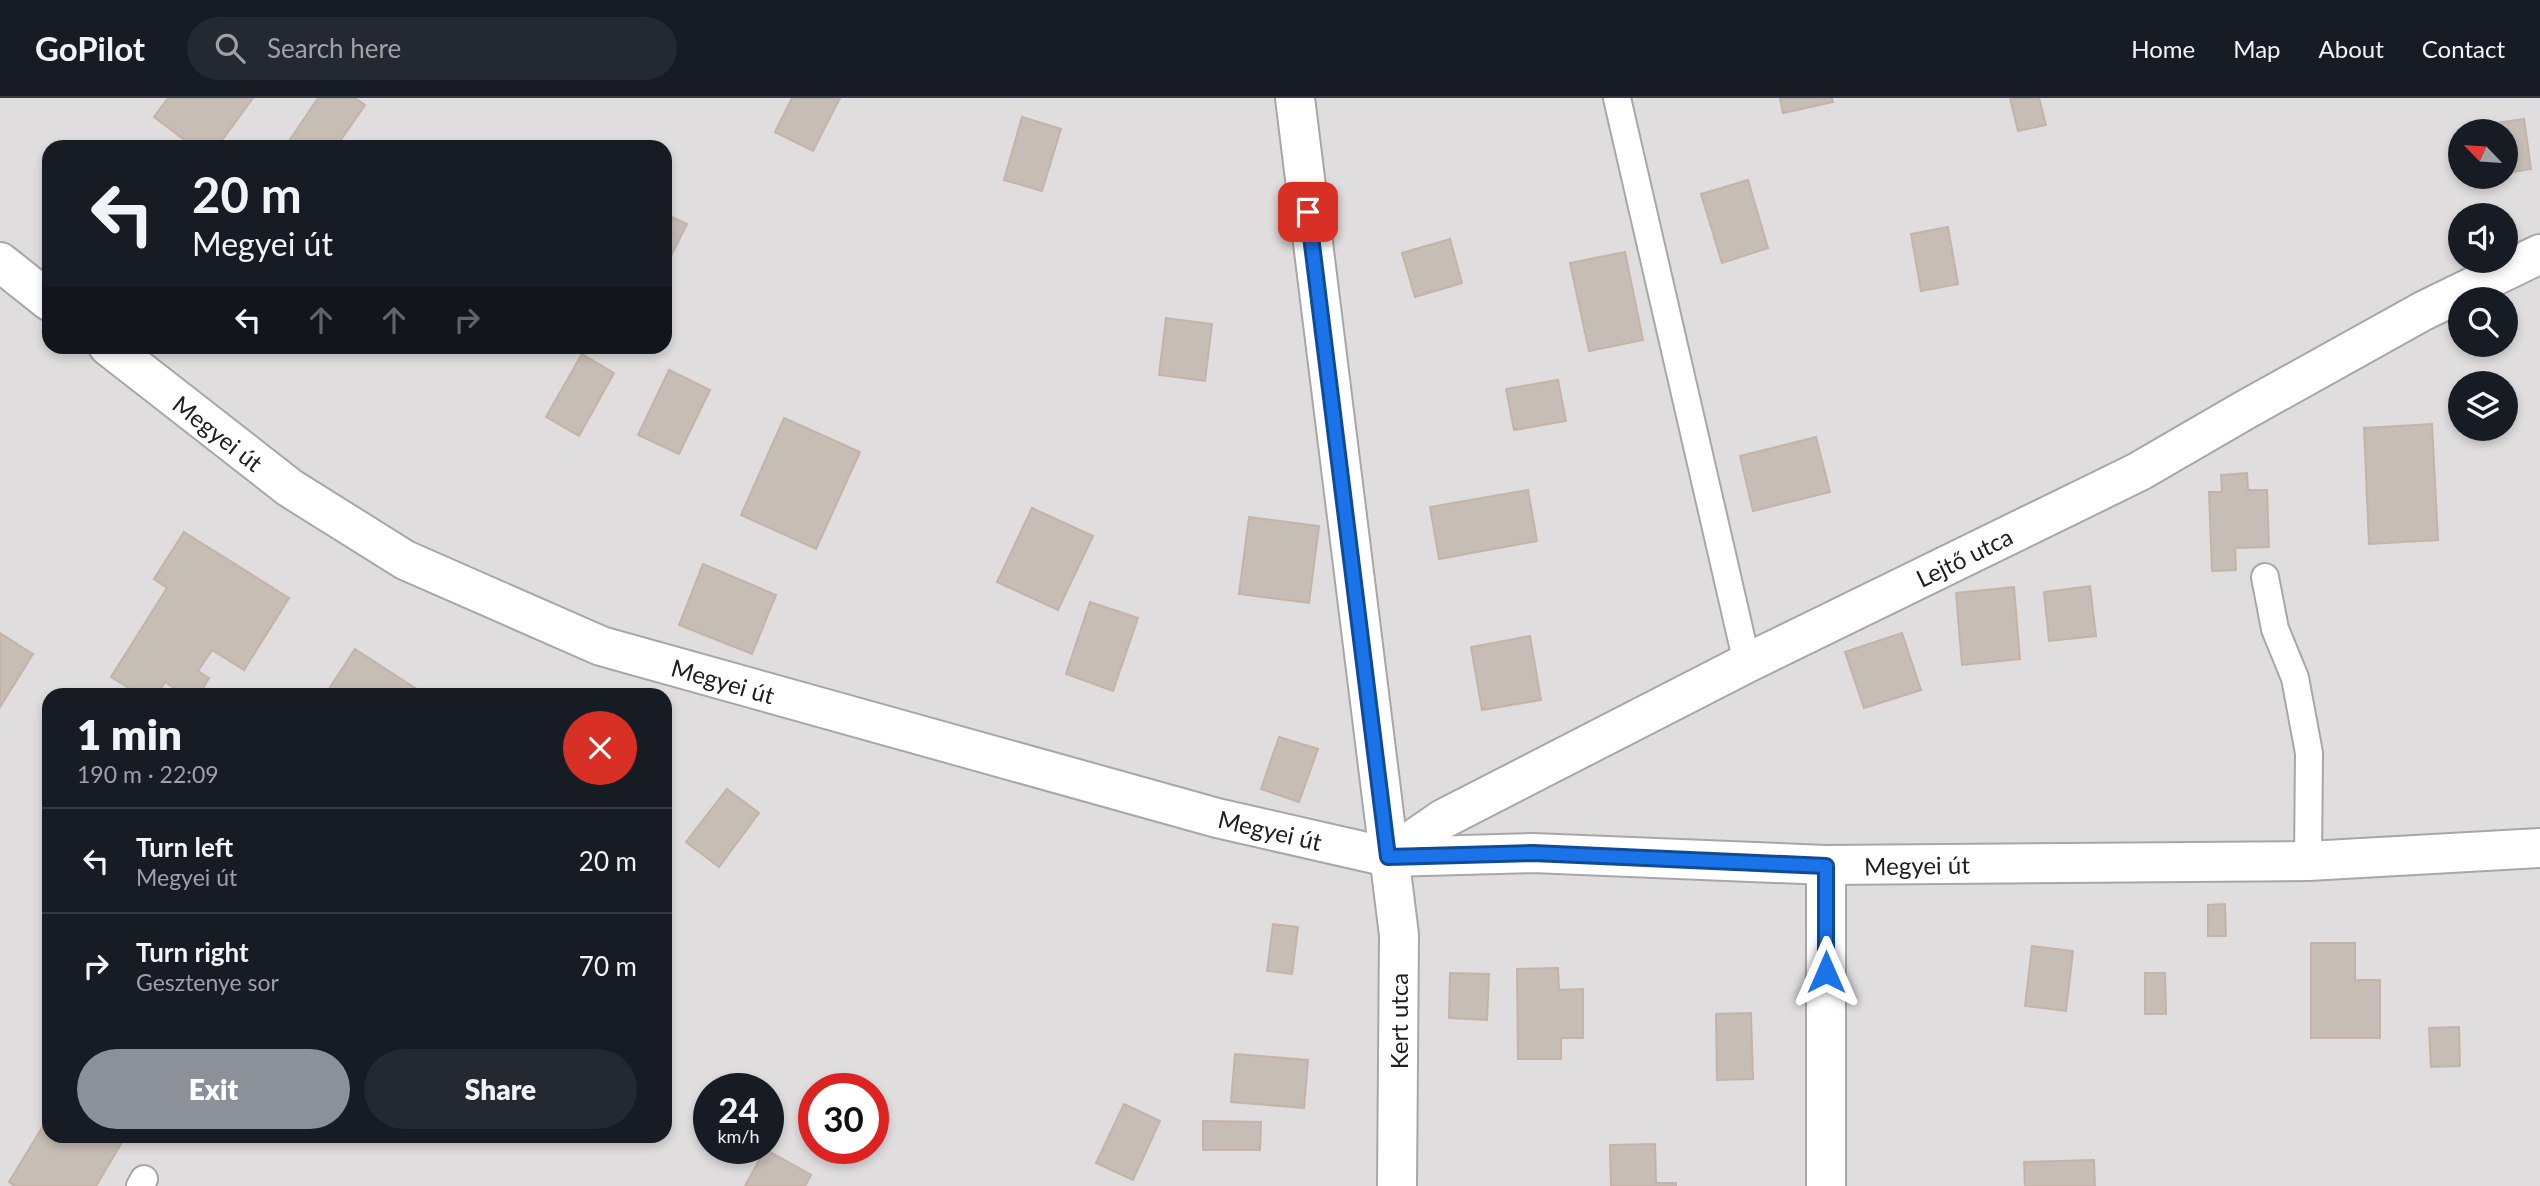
<!DOCTYPE html>
<meta charset="utf-8">
<style>
body{margin:0;font-family:Lato,sans-serif;background:#242831;color:#f1f3f6;height:100vh;display:flex;flex-direction:column;font-size:26px;white-space:nowrap}
*{box-sizing:border-box;margin:0}
p{font-size:23px;color:#9ea1a6}
.icon{flex:none;width:38px;height:38px;fill:none;stroke:currentColor;stroke-width:2;stroke-linecap:round;stroke-linejoin:round}
.map{position:relative;flex:1;overflow:hidden}
.details{position:absolute;left:42px;top:590px;width:630px;height:455px;display:flex;flex-direction:column;background:#171b24;border-radius:21px;box-shadow:0 4px 10px #0003}
.details>*{flex:none}
.top-card{position:absolute;left:42px;top:42px;width:630px;height:214px;border-radius:21px;box-shadow:0 4px 10px #0003;background:#171b24;color:#f1f3f6;overflow:hidden}
.needle{width:46px;rotate:295deg}
.tools{position:absolute;left:2448px;top:21px;display:grid;gap:14px}
.tools a{display:grid;place-items:center;width:70px;height:70px;border-radius:50%;background:#171b24;box-shadow:0 4px 10px #0003;font-size:35px}
.speed{position:absolute;left:693px;top:975px;display:flex;gap:14px;font-size:35px;font-weight:700;text-align:center}
.speed>*{display:grid;place-content:center;width:91px;height:91px;border-radius:50%;background:#171b24;box-shadow:0 4px 10px #0003;line-height:1}
.speed small{font-size:18px;font-weight:400}
.speed .limit{border:10px solid #d22;background:#fff;color:#111}
.pin{position:absolute;display:grid;place-items:center;width:60px;height:60px;color:#fff;margin:-30px;border-radius:14px;box-shadow:0 4px 10px #0006}
.me{position:absolute;width:77px;margin:-38px;rotate:0deg;stroke-linejoin:round;filter:drop-shadow(0 0 5px #0008)}
.turn{display:flex;align-items:center;gap:24px;height:147px;padding:0 35px;font-size:32px}
.turn .icon{width:91px;height:91px;stroke-width:2.5}
.turn b{display:block;font-size:49px;line-height:60px}
.lanes{display:flex;align-items:center;height:66px;padding:0 35px;background:#0003;justify-content:center;gap:35px;direction:ltr}
.lanes .off{opacity:.35}
.round{display:grid;place-items:center;flex:none;width:74px;height:74px;border-radius:37px;background:#242831}
.head{display:flex;align-items:center;justify-content:space-between;height:119px;padding:0 35px}
h1{font-size:42px;font-weight:800;line-height:52px}
.cta{display:flex;gap:14px;margin-top:auto;padding:14px 35px}
.cta a{flex:1;height:80px;border-radius:42px;background:#8c9099;color:#fff;font-size:28px;font-weight:800;line-height:80px;text-align:center}
.cta a+a{background:#242831;color:#f1f3f6}
ul{padding:0;list-style:none}
li{display:flex;align-items:center;gap:21px;height:105px;padding:0 35px;border-top:2px solid #363941}
li div{flex:1}
li b{display:block;font-size:26px}
li em{font-style:normal}
header{display:flex;align-items:center;gap:42px;box-sizing:border-box;height:98px;padding:0 35px;background:#171b24;border-bottom:2px solid #363941}
header strong{font-size:33px}
nav{display:flex;gap:38px;margin-inline-start:auto;font-size:24px}
.search{width:490px;height:63px;background:#242831;display:flex;align-items:center;gap:18px;box-sizing:border-box;padding:0 24px;border-radius:38px;color:#9ea1a6;font-size:26px}
.map>svg:first-child{display:block}
.residential{fill:#dfdddd;fill-rule:evenodd}
.building{fill:#c6bdb5;stroke:#c5b3a7;stroke-width:2}
.lines{fill:none;stroke-linecap:round;stroke-linejoin:round}
.lane-casing{stroke:#a7a7a7;stroke-width:30}
.street-casing{stroke:#a7a7a7;stroke-width:42}
.lane{stroke:#fff;stroke-width:26}
.street{stroke:#fff;stroke-width:38}
.route-casing{stroke:#114b97;stroke-width:18}
.route{stroke:#1a73e8;stroke-width:12}
.labels{text-anchor:middle;dominant-baseline:central;stroke-width:5;stroke-linejoin:round;paint-order:stroke}
.street-label{font-size:24px;fill:#202020;stroke:#fff}
</style>
<header>
<strong>GoPilot</strong>
<div class="search"><svg class="icon" aria-label="search" viewBox="0 0 24 24"><circle cx="10" cy="10" r="6"/><path d="M15 15l6 6"/></svg>Search here</div>
<nav><a>Home</a><a>Map</a><a>About</a><a>Contact</a></nav>
</header>
<div class="map">
<svg width="2540" height="1088" viewBox="0 0 2540 1088">
<rect width="100%" height="100%" fill="#f2ede6"/>
<path class="residential" d="M0 0H2540V1088H0ZM2460 33H2506V79H2460ZM49 49H665V248H49ZM2460 117H2506V163H2460ZM2460 201H2506V247H2460ZM2460 285H2506V331H2460ZM49 597H665V1038H49ZM709 990H768V1050H709ZM814 990H873V1050H814Z"/>
<g class="building">
<polygon points="168,0 253,0 217,49 194,49 154,19"/>
<polygon points="318,0 355,0 365,7 336,49 285,49"/>
<polygon points="792,0 840,0 813,53 775,34"/>
<polygon points="1780,0 1832,0 1833,4 1783,15"/>
<polygon points="2010,0 2039,0 2046,27 2018,33"/>
<polygon points="1022,19 1061,31 1042,93 1004,82"/>
<polygon points="2524,21 2531,71 2506,75 2506,33 2497,33 2496,25"/>
<polygon points="1748,82 1768,150 1722,165 1701,96"/>
<polygon points="665,116 687,126 671,158 665,155"/>
<polygon points="1948,129 1958,186 1921,193 1911,136"/>
<polygon points="1450,141 1462,185 1415,199 1402,155"/>
<polygon points="1625,154 1643,242 1589,253 1570,165"/>
<polygon points="1166,220 1212,226 1205,283 1159,277"/>
<polygon points="582,256 614,275 579,338 546,319"/>
<polygon points="669,272 710,292 679,356 638,337"/>
<polygon points="1558,282 1566,323 1514,332 1506,291"/>
<polygon points="784,320 860,354 816,451 741,417"/>
<polygon points="2432,326 2438,442 2369,446 2364,330"/>
<polygon points="1816,339 1830,394 1753,413 1740,358"/>
<polygon points="2247,375 2248,392 2267,392 2269,449 2235,450 2236,472 2212,473 2209,394 2222,394 2221,377"/>
<polygon points="1528,392 1537,443 1439,461 1430,409"/>
<polygon points="1032,410 1093,438 1058,512 997,484"/>
<polygon points="1249,419 1319,428 1309,505 1239,496"/>
<polygon points="184,434 289,500 244,572 212,552 198,573 209,580 199,597 185,597 165,584 157,597 140,597 111,579 167,490 154,481"/>
<polygon points="703,466 776,497 752,556 679,527"/>
<polygon points="2090,488 2096,538 2049,543 2044,494"/>
<polygon points="2014,489 2020,561 1962,567 1956,495"/>
<polygon points="1090,504 1138,520 1113,593 1066,576"/>
<polygon points="0,535 33,556 0,609"/>
<polygon points="1902,535 1921,592 1864,610 1845,554"/>
<polygon points="1530,538 1541,602 1482,612 1471,549"/>
<polygon points="355,551 421,594 420,597 325,597"/>
<polygon points="1279,639 1318,651 1299,704 1261,691"/>
<polygon points="727,691 759,715 719,769 686,744"/>
<polygon points="2225,806 2226,838 2208,838 2208,807"/>
<polygon points="1273,826 1298,829 1292,876 1267,873"/>
<polygon points="2311,845 2355,845 2355,882 2380,882 2380,940 2311,940"/>
<polygon points="2032,848 2073,853 2066,913 2025,908"/>
<polygon points="1558,870 1559,892 1583,891 1583,940 1561,940 1561,961 1518,961 1517,871"/>
<polygon points="1450,875 1489,876 1487,922 1449,920"/>
<polygon points="2145,875 2165,875 2166,916 2145,916"/>
<polygon points="1751,915 1753,981 1717,982 1716,916"/>
<polygon points="2459,929 2460,968 2431,969 2429,930"/>
<polygon points="1235,956 1308,962 1304,1010 1231,1004"/>
<polygon points="1124,1006 1160,1023 1133,1082 1096,1065"/>
<polygon points="49,1018 49,1038 112,1038 122,1044 96,1088 15,1088 9,1084"/>
<polygon points="1203,1023 1261,1024 1260,1052 1203,1052"/>
<polygon points="1655,1046 1656,1085 1676,1085 1676,1088 1611,1088 1610,1047"/>
<polygon points="765,1051 811,1077 805,1088 745,1088"/>
<polygon points="2094,1062 2095,1088 2025,1088 2024,1064"/>
</g>
<g class="lines">
<defs>
<g id="lane">
<polyline points="1617,0 1747,565"/>
<polyline points="2265,479 2275,531 2295,580 2309,655 2308,763"/>
<polyline points="140,1088 144,1081"/>
</g>
<g id="street">
<polyline points="1295,0 1399,837 1397,1088"/>
<polyline points="0,164 49,203"/>
<polyline points="108,248 290,390 405,462 601,548 1217,720 1388,759 1533,755 1826,767 2308,763 2540,750"/>
<polyline points="1388,759 1443,721 1747,565 2138,374 2245,312 2423,213 2540,156"/>
<polyline points="1826,1088 1826,767"/>
</g>
</defs>
<use href="#lane" class="lane-casing"/>
<use href="#street" class="street-casing"/>
<use href="#lane" class="lane"/>
<use href="#street" class="street"/>
</g>
<g class="lines">
<defs>
<polyline id="route" points="1308,114 1388,759 1533,755 1826,768 1826,874"/>
</defs>
<use href="#route" class="route-casing"/>
<use href="#route" class="route"/>
</g>
<g class="labels">
<g class="street-label">
<text transform="translate(218 335) rotate(38)">Megyei út</text>
<text transform="translate(1964 459) rotate(-26)">Lejtő utca</text>
<text transform="translate(723 583) rotate(16)">Megyei út</text>
<text transform="translate(1270 732) rotate(13)">Megyei út</text>
<text transform="translate(1917 767) rotate(-1)">Megyei út</text>
<text transform="translate(1398 923) rotate(-90)">Kert utca</text>
</g>
</g>
</svg>
<div class="tools">
<a><svg class="needle" viewBox="-14 -14 28 28"><path d="M0-13l5 13h-10z" fill="#e53935"/><path d="M0 13l5-13h-10z" fill="#9ea1a6"/></svg></a>
<a><svg class="icon" aria-label="sound" viewBox="0 0 24 24"><path d="M4 9h4l5-4v14l-5-4H4zM17 9q2 3 0 6"/></svg></a>
<a><svg class="icon" aria-label="search" viewBox="0 0 24 24"><circle cx="10" cy="10" r="6"/><path d="M15 15l6 6"/></svg></a>
<a><svg class="icon" aria-label="layers" viewBox="0 0 24 24"><path d="M12 4l9 5-9 5-9-5zM3 14l9 5 9-5"/></svg></a>
</div>
<div class="speed"><div>24<small>km/h</small></div><div class="limit">30</div></div>
<div class="pin" style="left:1308px;top:114px;background:#d93025"><svg class="icon" aria-label="arrive" viewBox="0 0 24 24"><path d="M6 21V4h12l-3 4 3 4H6"/></svg></div>
<svg class="me" style="left:1826px;top:874px" viewBox="-20 -20 40 40"><path d="M0-17L14 15 0 8-14 15z" fill="#1a73e8" stroke="#fff" stroke-width="4"/></svg>
<div class="top-card">
<div class="turn"><svg class="icon" aria-label="left" viewBox="0 0 24 24"><path d="M17 20v-9H6M10 6l-5 5 5 5"/></svg><div><b>20 m</b>Megyei út</div></div>
<div class="lanes"><svg class="icon" aria-label="left" viewBox="0 0 24 24"><path d="M17 20v-9H6M10 6l-5 5 5 5"/></svg><svg class="icon off" aria-label="ahead" viewBox="0 0 24 24"><path d="M12 20V5M6 11l6-6 6 6"/></svg><svg class="icon off" aria-label="ahead" viewBox="0 0 24 24"><path d="M12 20V5M6 11l6-6 6 6"/></svg><svg class="icon off" aria-label="right" viewBox="0 0 24 24"><path d="M7 20v-9h11M14 6l5 5-5 5"/></svg></div>
</div>
<section class="details">
<div class="head"><div><h1>1 min</h1><p>190 m · 22:09</p></div><a class="round" style="background:#d93025;color:#fff"><svg class="icon" aria-label="close" viewBox="0 0 24 24"><path d="M6 6l12 12M18 6L6 18"/></svg></a></div>
<ul>
<li><svg class="icon" aria-label="left" viewBox="0 0 24 24"><path d="M17 20v-9H6M10 6l-5 5 5 5"/></svg><div><b>Turn left</b><p>Megyei út</p></div><em>20 m</em></li>
<li><svg class="icon" aria-label="right" viewBox="0 0 24 24"><path d="M7 20v-9h11M14 6l5 5-5 5"/></svg><div><b>Turn right</b><p>Gesztenye sor</p></div><em>70 m</em></li>
</ul>
<div class="cta"><a>Exit</a><a>Share</a></div>
</section>
</div>
